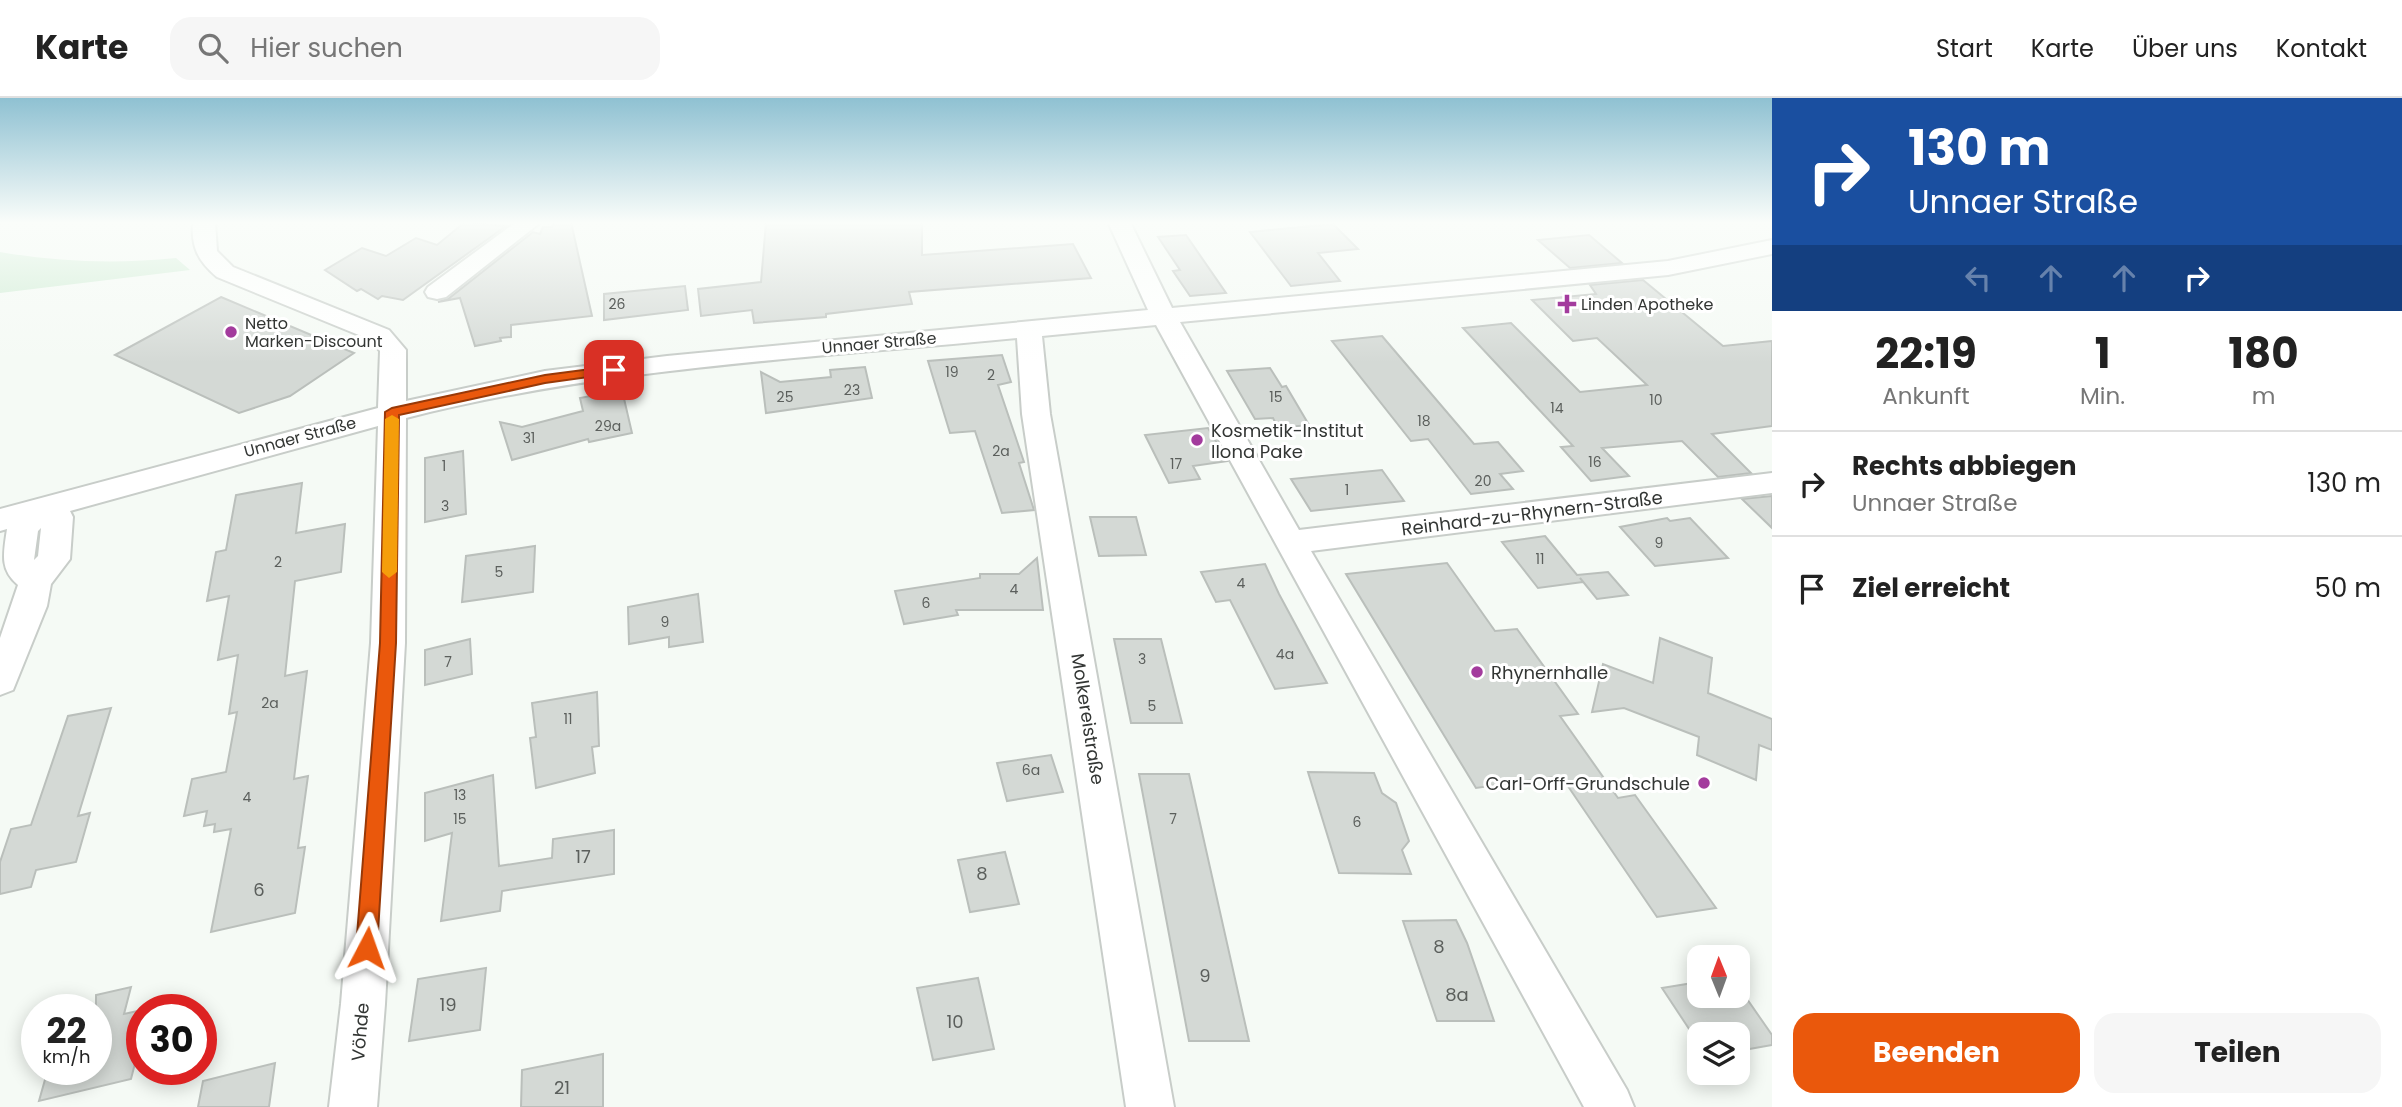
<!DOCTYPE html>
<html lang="de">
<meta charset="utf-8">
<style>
body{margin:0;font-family:Poppins,sans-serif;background:#f6f6f6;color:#222;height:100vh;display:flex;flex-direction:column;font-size:26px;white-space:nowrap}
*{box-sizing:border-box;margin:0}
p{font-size:23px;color:#767676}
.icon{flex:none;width:38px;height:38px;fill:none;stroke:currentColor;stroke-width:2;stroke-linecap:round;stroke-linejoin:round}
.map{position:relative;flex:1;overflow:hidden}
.panel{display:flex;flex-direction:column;background:#fff;width:630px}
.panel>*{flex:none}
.hud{background:#1a4fa0;color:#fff;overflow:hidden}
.needle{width:46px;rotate:359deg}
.controls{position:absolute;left:1687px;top:847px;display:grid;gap:14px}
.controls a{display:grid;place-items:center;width:63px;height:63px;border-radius:14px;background:#fff;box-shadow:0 4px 18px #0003;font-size:35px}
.speed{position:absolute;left:21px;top:896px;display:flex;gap:14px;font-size:35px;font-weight:700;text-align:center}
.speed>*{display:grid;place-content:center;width:91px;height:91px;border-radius:50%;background:#fff;box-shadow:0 4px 18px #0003;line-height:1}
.speed small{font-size:18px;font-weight:400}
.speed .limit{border:10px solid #d22;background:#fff;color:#111}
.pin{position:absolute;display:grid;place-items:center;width:60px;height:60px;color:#fff;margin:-30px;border-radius:14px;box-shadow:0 4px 10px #0006}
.me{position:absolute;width:77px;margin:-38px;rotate:4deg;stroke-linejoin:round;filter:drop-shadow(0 0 5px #0008)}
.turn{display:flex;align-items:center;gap:24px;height:147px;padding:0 21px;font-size:32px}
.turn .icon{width:91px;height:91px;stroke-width:2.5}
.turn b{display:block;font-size:49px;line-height:60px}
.lanes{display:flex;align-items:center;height:66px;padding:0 21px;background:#0003;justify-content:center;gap:35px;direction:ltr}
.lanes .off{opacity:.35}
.eta{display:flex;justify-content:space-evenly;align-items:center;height:119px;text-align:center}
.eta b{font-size:42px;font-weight:700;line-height:49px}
.button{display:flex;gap:14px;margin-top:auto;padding:14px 21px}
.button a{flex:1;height:80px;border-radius:21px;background:#ea580c;color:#fff;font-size:28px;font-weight:700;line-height:80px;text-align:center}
.button a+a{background:#f6f6f6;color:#222}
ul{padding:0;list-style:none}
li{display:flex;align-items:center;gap:21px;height:105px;padding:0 21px;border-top:2px solid #e0e0e0}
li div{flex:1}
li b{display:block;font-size:26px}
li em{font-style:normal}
header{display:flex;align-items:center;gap:42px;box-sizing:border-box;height:98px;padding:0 35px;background:#fff;border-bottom:2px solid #e0e0e0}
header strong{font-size:33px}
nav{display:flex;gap:38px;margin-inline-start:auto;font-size:24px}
.search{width:490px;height:63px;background:#f6f6f6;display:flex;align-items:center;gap:18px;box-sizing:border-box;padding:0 24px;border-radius:21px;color:#767676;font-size:26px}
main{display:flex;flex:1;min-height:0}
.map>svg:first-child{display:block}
.green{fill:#cdebd2}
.building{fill:#d4d9d5;stroke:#babfbb;stroke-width:2}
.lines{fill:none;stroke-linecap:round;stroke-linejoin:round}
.street-casing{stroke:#c8cdc9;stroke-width:4}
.street{fill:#fff;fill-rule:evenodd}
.route{fill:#ea580c;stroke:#983908;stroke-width:2}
.slow{fill:#f59e0b}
.poi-dot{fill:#a33b9d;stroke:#fff;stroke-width:2.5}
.labels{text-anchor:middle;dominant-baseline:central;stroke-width:6;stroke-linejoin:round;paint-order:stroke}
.number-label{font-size:14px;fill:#5b5f5c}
.far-poi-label{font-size:16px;fill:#333634;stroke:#fff;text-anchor:start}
.far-street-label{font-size:16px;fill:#333634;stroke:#fff}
.poi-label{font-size:18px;fill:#333634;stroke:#fff;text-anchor:start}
.street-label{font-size:18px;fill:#333634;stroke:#fff}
.near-number-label{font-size:18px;fill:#5b5f5c}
</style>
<header>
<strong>Karte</strong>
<div class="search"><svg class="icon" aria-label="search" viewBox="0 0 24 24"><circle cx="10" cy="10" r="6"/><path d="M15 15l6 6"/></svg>Hier suchen</div>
<nav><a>Start</a><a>Karte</a><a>Über uns</a><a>Kontakt</a></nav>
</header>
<main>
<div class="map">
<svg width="1772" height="1009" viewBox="0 0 1772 1009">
<rect width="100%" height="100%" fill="#f5faf5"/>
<path class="green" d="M0 154C58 164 117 166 176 160L190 172 0 195Z"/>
<g class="building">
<polygon points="465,124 506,128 403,202 382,198 378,201 361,191 357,193 325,172 362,150 386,158 416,140 437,147"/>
<polygon points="554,124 571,124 592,218 511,227 511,239 500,240 501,243 475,248 460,200 438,204 448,201 533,134 540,136 543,129 552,129"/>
<polygon points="766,124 922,124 922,157 1073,146 1091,180 909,194 912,206 826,216 826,219 754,225 752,212 701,218 698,191 761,184"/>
<polygon points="1333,126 1358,151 1318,155 1340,183 1291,188 1250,134"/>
<polygon points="1186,137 1226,195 1190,198 1173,173 1180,172 1158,139"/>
<polygon points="1589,137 1622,165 1570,170 1538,142"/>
<polygon points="1643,182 1723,248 1772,243 1772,328 1712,336 1751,375 1718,379 1682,343 1602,350 1629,378 1591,383 1561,349 1573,348 1463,230 1511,225 1580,294 1647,287 1597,240 1573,243 1532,202 1596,196 1590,187"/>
<polygon points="685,188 688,212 604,222 604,196"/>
<polygon points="221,199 354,255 290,298 239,315 115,257"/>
<polygon points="1382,238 1474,346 1498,344 1523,373 1500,376 1513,391 1471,396 1428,341 1411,343 1332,243"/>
<polygon points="1002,257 1011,284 998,287 1024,364 1019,365 1034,412 1002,415 975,333 950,335 928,263"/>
<polygon points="865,269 872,300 766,315 761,274 780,284 831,279 830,272"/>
<polygon points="1270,270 1282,289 1286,288 1309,327 1278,330 1273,320 1255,321 1227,273"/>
<polygon points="622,292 632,335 589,344 588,341 512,362 500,324 522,329 583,313 580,300"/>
<polygon points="1208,330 1228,363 1193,368 1200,381 1169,385 1145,337"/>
<polygon points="463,353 466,416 425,424 425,360"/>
<polygon points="1382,372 1404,403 1311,413 1291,381"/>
<polygon points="302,385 296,435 345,426 341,474 295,483 285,578 307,573 294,681 308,678 298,750 305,749 295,815 211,834 231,731 214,734 215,726 204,728 207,713 184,718 192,681 226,674 237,614 229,616 238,557 218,562 229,498 207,503 216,454 226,452 236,397"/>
<polygon points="1772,398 1772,430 1742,401"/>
<polygon points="1090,419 1136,419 1146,457 1099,458"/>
<polygon points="1667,420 1670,423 1690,420 1728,460 1655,468 1620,429"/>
<polygon points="1545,438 1577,477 1608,474 1628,497 1597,501 1580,480 1583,484 1538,490 1502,444"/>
<polygon points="535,448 533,494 462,504 466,458"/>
<polygon points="1037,460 1043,512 956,512 958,517 904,526 895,493 980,480 980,476 1019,476"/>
<polygon points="1447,465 1495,533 1517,531 1578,616 1560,618 1618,700 1635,697 1716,810 1657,819 1561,678 1476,690 1346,476"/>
<polygon points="1265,466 1279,496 1327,585 1275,591 1230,502 1216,504 1201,474"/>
<polygon points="698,496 703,544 669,549 669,539 629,546 628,509"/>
<polygon points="1660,540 1712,560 1708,595 1772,621 1772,652 1759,647 1756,682 1697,657 1699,639 1624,610 1592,614 1603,566 1653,585"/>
<polygon points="470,541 472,576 425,587 425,552"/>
<polygon points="1114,541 1161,541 1182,625 1131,625"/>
<polygon points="597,594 599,648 592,649 595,675 536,690 530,640 536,639 532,605"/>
<polygon points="111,610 78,718 90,715 76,764 36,772 31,789 0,796 0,764 11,731 31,727 68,618"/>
<polygon points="1051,657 1063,694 1007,703 997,665"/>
<polygon points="1308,674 1374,675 1382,695 1396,705 1409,743 1402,752 1411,776 1339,775"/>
<polygon points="1139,676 1189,676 1249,943 1189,943"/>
<polygon points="493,677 499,768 552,760 553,741 614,732 614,776 502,793 500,813 441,823 452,735 425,743 425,695"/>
<polygon points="1005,754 1019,806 970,814 958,762"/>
<polygon points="1456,822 1467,845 1494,923 1437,923 1403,823"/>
<polygon points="486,870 480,932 409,943 418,881"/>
<polygon points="978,880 994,951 933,962 917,890"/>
<polygon points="1699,884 1699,898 1738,898 1738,888 1772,937 1772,947 1738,953 1738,936 1699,936 1699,946 1662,890"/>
<polygon points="131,889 124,916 142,912 142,938 131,981 39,1003 48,971 96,971 96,897"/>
<polygon points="603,956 603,1009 521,1009 522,972"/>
<polygon points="275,965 269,1009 198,1009 203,983"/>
</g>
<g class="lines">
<defs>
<g id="street">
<path d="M193 124H215L217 153 233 169 389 232 406 252V303L545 273 667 258 1148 212 1108 124H1130L1172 210 1668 163 1772 142V156L1668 177 1180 224 1299 432 1772 375V395L1311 453 1627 992 1634 1009H1584L1156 227 1042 238 1050 316 1174 1009H1126L1022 316 1017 240C813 260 605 269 406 320L405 545 385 906 377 1009H329L341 906 371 545 378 328 70 413 73 419 70 461 51 486 47 508 13 592 0 597V540L18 487C0 472 3 457 7 431L0 433V411L378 310 380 253 371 242 217 179C198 163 191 149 193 124ZM41 430 38 458 34 462 38 433Z"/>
<polygon points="516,124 541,124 446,199 437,201 428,199 425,194 428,189"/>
</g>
</defs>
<use href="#street" class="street-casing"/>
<use href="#street" class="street"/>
</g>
<linearGradient id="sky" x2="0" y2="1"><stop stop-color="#8fc1d2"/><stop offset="0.47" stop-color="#fafdfa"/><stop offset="1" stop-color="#fafdfa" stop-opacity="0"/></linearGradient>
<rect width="1772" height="265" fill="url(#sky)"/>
<polygon class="route" points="614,268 618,269 618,275 545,285 399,317 396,545 377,850 374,858 367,861 359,858 356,850 380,545 385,314 392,310 545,277"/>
<polygon class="slow" points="392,317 399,321 397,474 389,480 382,474 385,321"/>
<g class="poi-dot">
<path d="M1563.5 195.5h7v7h7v7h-7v7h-7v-7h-7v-7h7z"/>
<circle cx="231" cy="234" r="7"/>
<circle cx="1197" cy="342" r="7"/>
<circle cx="1477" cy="574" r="7"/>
<circle cx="1704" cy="685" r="7"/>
</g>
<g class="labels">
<g class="number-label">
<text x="617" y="206">26</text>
<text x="952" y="274">19</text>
<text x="991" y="277">2</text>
<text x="852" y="292">23</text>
<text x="785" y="299">25</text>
<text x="1276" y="299">15</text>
<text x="1656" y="302">10</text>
<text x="1557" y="310">14</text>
<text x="1424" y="323">18</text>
<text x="608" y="328">29a</text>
<text x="529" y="340">31</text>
<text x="1001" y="353">2a</text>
<text x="1595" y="364">16</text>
<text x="1176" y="366">17</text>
<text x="444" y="368">1</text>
<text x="1483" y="383">20</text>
<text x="1347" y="392">1</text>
<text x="445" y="408">3</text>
<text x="1659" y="445">9</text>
<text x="1540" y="461">11</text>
<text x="278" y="464">2</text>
<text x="499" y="474">5</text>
<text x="1241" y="485">4</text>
<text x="1014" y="491">4</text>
<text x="926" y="505">6</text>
<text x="665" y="524">9</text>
<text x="1285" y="556">4a</text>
<text x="1142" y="561">3</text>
<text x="448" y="564">7</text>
<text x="270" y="605">2a</text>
<text x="1152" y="608">5</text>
<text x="568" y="621">11</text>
<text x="1031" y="672">6a</text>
<text x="460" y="697">13</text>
<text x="247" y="699">4</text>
<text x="460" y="721">15</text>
<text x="1173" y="721">7</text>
<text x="1357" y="724">6</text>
</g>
<g class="far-poi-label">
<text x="1581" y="206">Linden Apotheke</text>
<text x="245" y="225">Netto<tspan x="245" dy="18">Marken-Discount</tspan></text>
</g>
<g class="far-street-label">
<text transform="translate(879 245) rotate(-5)">Unnaer Straße</text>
<text transform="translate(300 339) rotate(-15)">Unnaer Straße</text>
</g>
<g class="poi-label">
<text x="1211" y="332">Kosmetik-Institut<tspan x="1211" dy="21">Ilona Pake</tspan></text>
<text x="1491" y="574">Rhynernhalle</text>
<text x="1690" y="685" text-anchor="end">Carl-Orff-Grundschule</text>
</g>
<g class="street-label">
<text transform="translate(1532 415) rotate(-7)">Reinhard-zu-Rhynern-Straße</text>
<text transform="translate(1088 621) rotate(81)">Molkereistraße</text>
<text transform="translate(360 934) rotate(-85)">Vöhde</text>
</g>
<g class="near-number-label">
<text x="583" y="758">17</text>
<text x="982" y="775">8</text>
<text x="259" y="791">6</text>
<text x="1439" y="848">8</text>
<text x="1205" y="877">9</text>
<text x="1457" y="896">8a</text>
<text x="448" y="906">19</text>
<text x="955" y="923">10</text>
<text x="562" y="989">21</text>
</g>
</g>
</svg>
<div class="controls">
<a><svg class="needle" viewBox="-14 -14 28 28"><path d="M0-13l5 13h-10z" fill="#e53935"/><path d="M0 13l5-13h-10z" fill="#767676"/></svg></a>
<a><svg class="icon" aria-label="layers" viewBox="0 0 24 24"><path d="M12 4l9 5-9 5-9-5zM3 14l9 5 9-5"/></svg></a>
</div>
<div class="speed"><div>22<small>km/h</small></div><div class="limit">30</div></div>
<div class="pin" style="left:614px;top:272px;background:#d93025"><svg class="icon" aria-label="arrive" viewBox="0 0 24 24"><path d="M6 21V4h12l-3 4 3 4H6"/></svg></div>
<svg class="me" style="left:367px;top:850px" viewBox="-20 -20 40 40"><path d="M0-17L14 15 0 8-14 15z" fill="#ea580c" stroke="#fff" stroke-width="4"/></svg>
</div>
<section class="panel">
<div class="hud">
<div class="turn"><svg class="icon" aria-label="right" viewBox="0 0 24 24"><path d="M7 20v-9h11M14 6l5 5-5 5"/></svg><div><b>130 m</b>Unnaer Straße</div></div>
<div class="lanes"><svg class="icon off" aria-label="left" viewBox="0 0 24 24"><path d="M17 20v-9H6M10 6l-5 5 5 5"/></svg><svg class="icon off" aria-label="ahead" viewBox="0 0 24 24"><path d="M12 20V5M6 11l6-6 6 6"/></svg><svg class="icon off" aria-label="ahead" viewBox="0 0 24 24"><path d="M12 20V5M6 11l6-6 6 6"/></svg><svg class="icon" aria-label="right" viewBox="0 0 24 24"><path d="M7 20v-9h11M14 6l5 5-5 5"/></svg></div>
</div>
<div class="eta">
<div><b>22:19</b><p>Ankunft</p></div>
<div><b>1</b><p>Min.</p></div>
<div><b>180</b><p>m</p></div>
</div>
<ul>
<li><svg class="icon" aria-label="right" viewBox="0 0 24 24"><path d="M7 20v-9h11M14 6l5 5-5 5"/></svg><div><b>Rechts abbiegen</b><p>Unnaer Straße</p></div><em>130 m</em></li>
<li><svg class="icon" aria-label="arrive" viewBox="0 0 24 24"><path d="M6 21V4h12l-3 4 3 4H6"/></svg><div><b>Ziel erreicht</b></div><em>50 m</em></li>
</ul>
<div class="button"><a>Beenden</a><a>Teilen</a></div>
</section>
</main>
